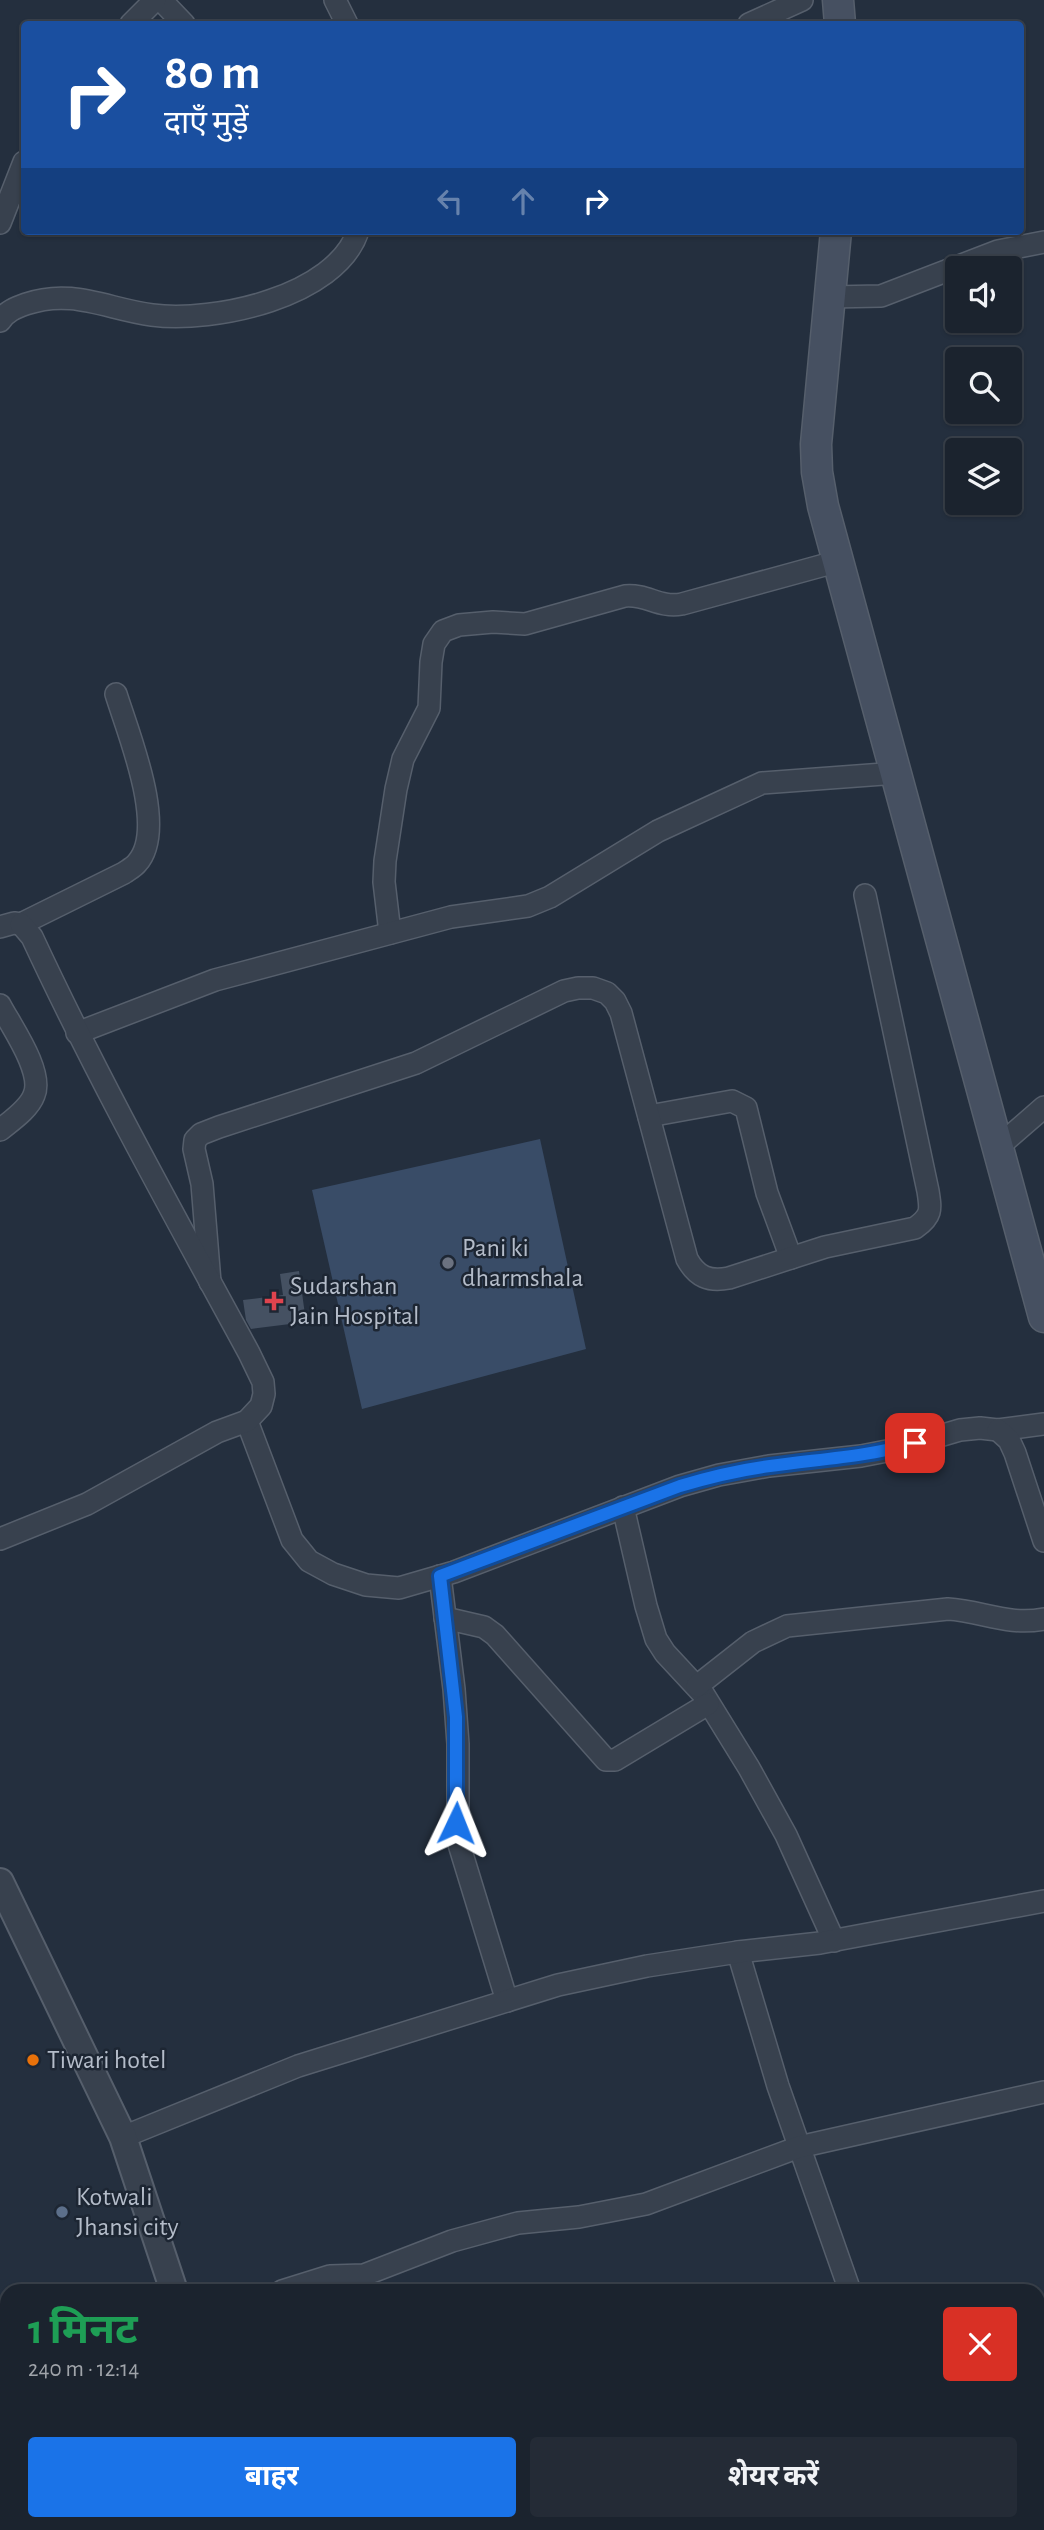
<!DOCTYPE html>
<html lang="hi">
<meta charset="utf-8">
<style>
body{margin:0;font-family:"Alegreya Sans","Noto Sans Devanagari",sans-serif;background:#242b36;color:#f1f3f6;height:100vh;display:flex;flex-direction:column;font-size:26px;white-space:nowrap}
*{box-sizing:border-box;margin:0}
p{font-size:23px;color:#a0a4aa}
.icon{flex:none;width:38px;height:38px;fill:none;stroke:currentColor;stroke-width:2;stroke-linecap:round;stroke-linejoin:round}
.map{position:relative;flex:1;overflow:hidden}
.drawer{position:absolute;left:0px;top:2284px;width:1045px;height:247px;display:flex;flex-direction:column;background:#1b232e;border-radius:21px 21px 0 0;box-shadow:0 2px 5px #0004,0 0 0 2px #39404a}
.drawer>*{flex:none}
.banner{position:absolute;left:21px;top:21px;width:1003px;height:214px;border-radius:7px;box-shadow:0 2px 5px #0004,0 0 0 2px #39404a;background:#1a4fa0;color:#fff;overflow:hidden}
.buttons{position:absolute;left:945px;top:256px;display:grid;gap:14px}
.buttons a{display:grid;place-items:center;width:77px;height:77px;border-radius:7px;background:#1b232e;box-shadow:0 2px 5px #0004,0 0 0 2px #39404a;font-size:35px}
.pin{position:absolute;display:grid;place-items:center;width:60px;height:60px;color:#fff;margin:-30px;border-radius:14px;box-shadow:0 4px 10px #0006}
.me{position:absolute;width:77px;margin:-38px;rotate:2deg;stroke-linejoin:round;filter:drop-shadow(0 0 5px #0008)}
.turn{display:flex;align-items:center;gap:24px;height:147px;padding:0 28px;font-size:32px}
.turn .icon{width:91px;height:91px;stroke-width:2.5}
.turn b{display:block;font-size:49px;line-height:60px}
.lanes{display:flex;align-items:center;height:66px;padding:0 28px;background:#0003;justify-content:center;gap:35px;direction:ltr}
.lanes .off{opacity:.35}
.round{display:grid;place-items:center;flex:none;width:74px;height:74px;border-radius:7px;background:#242b36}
.headline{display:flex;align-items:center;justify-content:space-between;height:119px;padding:0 28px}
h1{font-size:42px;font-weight:700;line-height:52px;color:#1e9e55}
.cta{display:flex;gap:14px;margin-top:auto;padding:14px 28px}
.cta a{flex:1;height:80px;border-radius:7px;background:#1a73e8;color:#fff;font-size:28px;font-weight:700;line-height:80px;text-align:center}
.cta a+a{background:#242b36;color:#f1f3f6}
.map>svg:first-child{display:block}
.water{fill:#394c67}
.building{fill:#455162}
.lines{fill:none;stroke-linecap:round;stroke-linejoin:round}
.minor-casing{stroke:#565f6c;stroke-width:24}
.tertiary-casing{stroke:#565f6c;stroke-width:30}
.secondary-casing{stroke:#565f6c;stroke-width:33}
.minor{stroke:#38414e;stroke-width:21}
.tertiary{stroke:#38414e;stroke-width:26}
.secondary{stroke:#465061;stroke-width:30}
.route-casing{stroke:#114b97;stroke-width:18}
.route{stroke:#1a73e8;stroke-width:12}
.worship-dot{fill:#6b7280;stroke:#1d2633;stroke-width:2.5}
.health-dot{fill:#e0444e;stroke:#1d2633;stroke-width:2.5}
.food-dot{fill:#e8710a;stroke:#1d2633;stroke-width:2.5}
.service-dot{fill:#5c6f8a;stroke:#1d2633;stroke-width:2.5}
.labels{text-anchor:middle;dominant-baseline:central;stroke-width:5;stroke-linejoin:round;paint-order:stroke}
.poi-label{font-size:26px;fill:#b4bcc9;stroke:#1d2633;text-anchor:start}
</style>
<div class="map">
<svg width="1044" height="2530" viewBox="0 0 1044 2530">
<rect width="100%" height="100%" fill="#242f3e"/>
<polygon class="water" points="540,1139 586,1349 362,1409 312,1190"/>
<polygon class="building" points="299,1271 306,1322 251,1329 246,1320 243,1300 283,1295 280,1274"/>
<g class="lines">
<defs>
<g id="minor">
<polyline points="161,0 184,24"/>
<polyline points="335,0 347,24"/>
<polyline points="131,24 155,0"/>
<polyline points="749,24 802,0"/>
<polyline points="0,223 24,162"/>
<polyline points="830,297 881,296 998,251 1044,242"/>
<path d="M0 321C7 311 15 308 26 304 72 288 107 309 152 315 214 323 336 297 358 231"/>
<path d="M0 927 14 923 21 924 124 873C128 870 134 867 137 863 168 829 128 733 116 694"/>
<path d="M390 933 384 882 385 861 396 789 403 759 429 708 431 662 434 644 443 631 459 625 493 622 525 624 625 596C648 594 658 608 682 604L839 561"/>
<path d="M0 1005C11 1026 44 1072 34 1095 29 1109 11 1121 0 1130"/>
<polyline points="77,1033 215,980 451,917 528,906 550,897 658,831 762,783 897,773"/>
<polyline points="649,1116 732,1101 746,1108 767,1193 791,1258"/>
<polyline points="998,1147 1044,1107"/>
<path d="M210 1282 202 1184 194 1149 195 1140 201 1134 219 1127 416 1063 564 991 578 988H593L607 993 615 1001 621 1013 687 1259C697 1277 709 1282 729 1278L825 1247 915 1228C932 1216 931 1210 928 1191L865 895"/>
<polyline points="247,1421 292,1540 309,1561 333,1574 366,1585 399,1588 454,1572 680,1486 719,1475 769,1466 861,1456 892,1450 960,1430 980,1428 998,1430 1044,1424"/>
<polyline points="998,1430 1009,1440 1015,1453 1044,1541"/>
<polyline points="623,1507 646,1606 656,1639 665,1653 704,1695 749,1768 786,1835 834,1941"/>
<path d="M0 1539 87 1504 217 1432 247 1421 261 1406 264 1394 263 1382 249 1353C174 1215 98 1079 32 937L21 924"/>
<polyline points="440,1576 454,1689 458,1744 458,1841 507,2001"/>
<polyline points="445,1618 484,1627 495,1635 606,1760 615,1760 708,1704"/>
<path d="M697 1686 753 1642 787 1626 948 1609C982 1611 1008 1626 1044 1619"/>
<polyline points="738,1952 778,2086 850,2291"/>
<polyline points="123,2137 298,2066 558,1985 647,1966 738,1952 820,1943 1044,1901"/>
<polyline points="282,2291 330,2276 364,2275 452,2241 518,2223 579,2217 646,2204 799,2147 1044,2092"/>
<polyline points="1038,2372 1044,2371"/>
<polyline points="1038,2426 1044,2424"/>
<polyline points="679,2524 682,2530"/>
<polyline points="935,2524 937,2530"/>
<polyline points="603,2530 623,2524"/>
</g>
<g id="tertiary">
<polyline points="0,1882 123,2137 174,2291"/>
<polyline points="0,2373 7,2364"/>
<polyline points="239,2524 241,2530"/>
</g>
<g id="secondary">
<polyline points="838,0 840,24"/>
<polyline points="836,231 816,444 817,472 823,506 1044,1317"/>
</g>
</defs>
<use href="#minor" class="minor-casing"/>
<use href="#tertiary" class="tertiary-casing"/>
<use href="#secondary" class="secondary-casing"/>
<use href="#minor" class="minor"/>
<use href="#tertiary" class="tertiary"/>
<use href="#secondary" class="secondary"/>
</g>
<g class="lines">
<defs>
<path id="route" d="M456 1823V1717L440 1576 680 1486C710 1477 740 1470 770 1466 819 1459 867 1457 915 1443"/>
</defs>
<use href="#route" class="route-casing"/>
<use href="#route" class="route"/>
</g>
<circle class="worship-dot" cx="448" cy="1263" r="7"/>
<path class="health-dot" d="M270.5 1290.5h7v7h7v7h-7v7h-7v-7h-7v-7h7z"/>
<circle class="food-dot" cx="33" cy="2060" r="7"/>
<circle class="service-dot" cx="62" cy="2212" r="7"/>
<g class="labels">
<g class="poi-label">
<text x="462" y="1248">Pani ki<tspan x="462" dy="30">dharmshala</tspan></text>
<text x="290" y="1286">Sudarshan<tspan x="290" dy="30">Jain Hospital</tspan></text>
<text x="47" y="2060">Tiwari hotel</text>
<text x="76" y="2197">Kotwali<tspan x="76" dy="30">Jhansi city</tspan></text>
</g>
</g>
</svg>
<div class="buttons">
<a><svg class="icon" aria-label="sound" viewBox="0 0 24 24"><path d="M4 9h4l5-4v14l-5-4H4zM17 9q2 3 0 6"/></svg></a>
<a><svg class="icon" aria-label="search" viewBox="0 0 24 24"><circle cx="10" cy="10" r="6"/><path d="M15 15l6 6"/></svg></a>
<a><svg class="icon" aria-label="layers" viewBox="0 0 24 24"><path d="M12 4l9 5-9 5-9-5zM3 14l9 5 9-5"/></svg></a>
</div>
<div class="pin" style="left:915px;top:1443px;background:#d93025"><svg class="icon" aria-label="arrive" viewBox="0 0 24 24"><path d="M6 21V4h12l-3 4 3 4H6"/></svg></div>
<svg class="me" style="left:456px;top:1823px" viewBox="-20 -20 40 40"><path d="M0-17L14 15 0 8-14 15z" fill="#1a73e8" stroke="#fff" stroke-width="4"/></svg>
<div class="banner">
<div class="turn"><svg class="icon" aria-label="right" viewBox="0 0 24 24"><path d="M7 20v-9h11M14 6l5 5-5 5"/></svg><div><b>80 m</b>दाएँ मुड़ें</div></div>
<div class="lanes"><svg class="icon off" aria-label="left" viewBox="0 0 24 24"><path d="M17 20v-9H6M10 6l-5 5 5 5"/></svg><svg class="icon off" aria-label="ahead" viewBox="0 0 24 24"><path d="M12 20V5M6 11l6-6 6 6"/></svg><svg class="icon" aria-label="right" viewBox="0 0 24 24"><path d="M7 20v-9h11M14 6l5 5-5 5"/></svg></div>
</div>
<section class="drawer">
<div class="headline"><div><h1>1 मिनट</h1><p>240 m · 12:14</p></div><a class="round" style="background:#d93025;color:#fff"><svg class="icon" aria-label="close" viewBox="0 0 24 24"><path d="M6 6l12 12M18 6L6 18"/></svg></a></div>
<div class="cta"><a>बाहर</a><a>शेयर करें</a></div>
</section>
</div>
